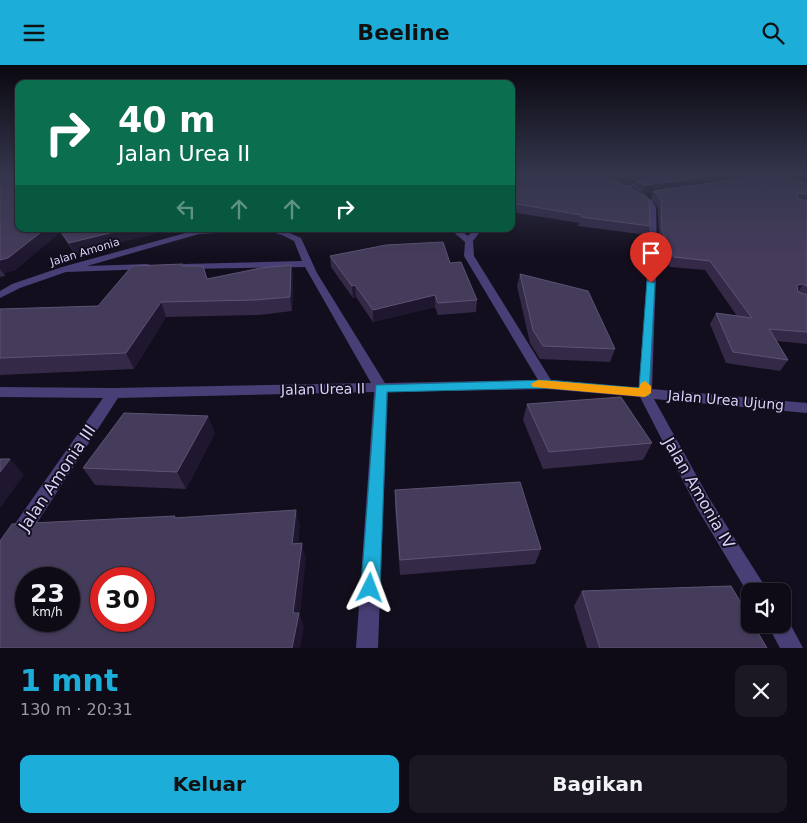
<!DOCTYPE html>
<html lang="id">
<meta charset="utf-8">
<style>
body{margin:0;font-family:"DejaVu Sans",sans-serif;background:#1c1823;color:#f1f3f6;height:100vh;display:flex;flex-direction:column;font-size:19px;white-space:nowrap}
*{box-sizing:border-box;margin:0}
p{font-size:16px;color:#9b9aa1}
.icon{flex:none;width:28px;height:28px;fill:none;stroke:currentColor;stroke-width:2;stroke-linecap:round;stroke-linejoin:round}
.map{position:relative;height:583px;overflow:hidden}
.drawer{display:flex;flex-direction:column;background:#0e0a16;flex:1}
.drawer>*{flex:none}
.guide{position:absolute;left:15px;top:15px;width:500px;height:152px;border-radius:10px;box-shadow:0 1px 4px #0004,0 0 0 1px #2e2b35;background:#0b6e4f;color:#fff;overflow:hidden}
.tools{position:absolute;left:741px;top:518px;display:grid;gap:10px}
.tools a{display:grid;place-items:center;width:50px;height:50px;border-radius:10px;background:#0e0a16;box-shadow:0 1px 4px #0004,0 0 0 1px #2e2b35;font-size:25px}
.speed{position:absolute;left:15px;top:502px;display:flex;gap:10px;font-size:25px;font-weight:700;text-align:center}
.speed>*{display:grid;place-content:center;width:65px;height:65px;border-radius:50%;background:#0e0a16;box-shadow:0 1px 4px #0004,0 0 0 1px #2e2b35;line-height:1}
.speed small{font-size:12px;font-weight:400}
.speed .limit{border:8px solid #d22;background:#fff;color:#111}
.pin{position:absolute;display:grid;place-items:center;width:42px;height:42px;color:#fff;margin:-51px -21px;border-radius:50% 50% 50% 0;rotate:-45deg;box-shadow:0 0 5px #0007}
.pin .icon{rotate:45deg}
.me{position:absolute;width:55px;margin:-28px;rotate:3deg;stroke-linejoin:round;filter:drop-shadow(0 0 4px #0008)}
.turn{display:flex;align-items:center;gap:18px;height:105px;padding:0 20px;font-size:22px}
.turn .icon{width:65px;height:65px;stroke-width:2.5}
.turn b{display:block;font-size:35px;line-height:42px}
.lanes{display:flex;align-items:center;height:48px;padding:0 20px;background:#0003;justify-content:center;gap:25px;direction:ltr}
.lanes .off{opacity:.35}
.round{display:grid;place-items:center;flex:none;width:52px;height:52px;border-radius:10px;background:#1c1823}
.overview{display:flex;align-items:center;justify-content:space-between;height:85px;padding:0 20px}
h1{font-size:30px;font-weight:800;line-height:38px;color:#1caed9}
.action{display:flex;gap:10px;margin-top:auto;padding:10px 20px}
.action a{flex:1;height:58px;border-radius:10px;background:#1caed9;color:#111;font-size:20px;font-weight:800;line-height:58px;text-align:center}
.action a+a{background:#1c1823;color:#f1f3f6}
header{display:flex;justify-content:space-between;align-items:center;height:65px;padding:0 20px;background:#1caed9;color:#111;font-size:22px;font-weight:800}
.map>svg:first-child{display:block}
.lines{fill:none;stroke-linecap:round;stroke-linejoin:round}
.minor{fill:#483f76;fill-rule:evenodd}
.wall{fill:#342a48}
.shaded-wall{fill:#1f172f}
.building{fill:#453b5b;stroke:#5d5374;fill-rule:evenodd}
.route{fill:#1caed9;stroke:#12718d}
.slow{fill:#f59e0b}
.labels{text-anchor:middle;dominant-baseline:central;stroke-width:4;stroke-linejoin:round;paint-order:stroke}
.far-street-label{font-size:11px;fill:#dad0f9;stroke:#130e1d}
.street-label{font-size:14px;fill:#dad0f9;stroke:#130e1d}
.near-street-label{font-size:16px;fill:#dad0f9;stroke:#130e1d}
</style>
<header><svg class="icon" aria-label="menu" viewBox="0 0 24 24"><path d="M4 6h16M4 12h16M4 18h16"/></svg>Beeline<svg class="icon" aria-label="search" viewBox="0 0 24 24"><circle cx="10" cy="10" r="6"/><path d="M15 15l6 6"/></svg></header>
<div class="map">
<svg width="807" height="583" viewBox="0 0 807 583">
<rect width="100%" height="100%" fill="#130e1d"/>
<g class="lines">
<g class="minor">
<polygon points="668,108 680,108 620,125 617,123"/>
<polygon points="634,129 638,129 652,135 656,143 657,182 652,324 807,338 807,348 654,334 709,433 768,526 750,526 750,532 697,443 640,332 547,324 388,327 378,583 356,583 374,327 118,333 7,504 0,507 0,480 103,333 0,332 0,322 114,323 371,318 305,202 187,204 182,201 184,199 302,196 294,176 282,170 261,164 285,166 301,173 317,208 385,318 538,315 464,191 465,177 450,164 459,164 468,171 474,164 482,164 473,176 474,191 551,315 639,323 649,182 648,143 646,138 634,131"/>
<polygon points="200,164 258,164 254,166 199,169 87,201 147,199 150,200 150,204 66,207 20,223 0,233 0,226 12,219 62,202"/>
<polygon points="782,550 786,551 803,583 780,583 767,559 782,559"/>
</g>
</g>
<g class="wall">
<polygon points="0,108 19,164 173,164 75,189 60,167 15,205 4,208 5,211 0,212"/>
<polygon points="511,108 776,108 807,119 807,279 777,276 788,295 780,306 726,298 710,259 716,248 737,251 705,205 670,202 659,175 658,143 651,134 653,127 642,128 633,123 636,116 655,110 621,119 650,161 647,170 578,161 579,158 511,147"/>
<polygon points="330,191 450,198 477,235 476,247 438,250 435,242 373,257 356,232 353,233 331,202"/>
<polygon points="291,200 293,214 292,246 259,250 166,252 134,304 0,310 0,244 98,241 184,201 203,201 207,214"/>
<polygon points="520,209 615,284 610,297 540,294 530,278 517,221"/>
<polygon points="527,339 652,378 643,395 543,404 523,355"/>
<polygon points="215,368 186,424 95,420 83,403"/>
<polygon points="395,425 541,484 535,499 400,510 395,442"/>
<polygon points="582,526 767,583 587,583 574,541"/>
</g>
<g class="shaded-wall">
<polygon points="0,108 18,108 0,117"/>
<polygon points="634,108 659,108 621,119 623,111"/>
<polygon points="738,108 744,108 741,115 642,128 645,120"/>
<polygon points="45,164 58,164 60,167 15,205 4,208 5,211 0,204 0,195"/>
<polygon points="126,164 173,164 75,189 69,178"/>
<polygon points="291,200 293,214 292,246 290,232"/>
<polygon points="803,219 797,229 797,220"/>
<polygon points="355,220 356,232 353,233 352,221"/>
<polygon points="435,230 435,242 373,257 373,245"/>
<polygon points="161,237 166,252 134,304 126,288"/>
<polygon points="208,351 215,368 186,424 177,407"/>
<polygon points="10,394 24,410 0,443 0,407"/>
<polygon points="296,445 300,461 297,494 292,479"/>
<polygon points="302,478 306,494 300,550 304,562 300,583 292,583 293,548"/>
</g>
<g class="building">
<polygon points="15,108 19,108 19,164 45,164 8,193 0,195 0,126 2,125 0,125 0,114"/>
<polygon points="511,108 588,108 627,121 646,131 649,135 650,161 581,152 581,150 511,138"/>
<polygon points="614,108 634,108 623,111"/>
<polygon points="659,108 738,108 645,120 636,116"/>
<polygon points="746,108 776,108 807,119 807,129 797,128 798,134 807,136 807,221 803,219 797,220 798,227 807,230 807,267 769,264 788,295 733,287 716,248 752,253 710,196 674,192 662,166 661,135 654,126 748,113 749,111"/>
<polygon points="59,164 126,164 69,178"/>
<polygon points="443,177 450,198 461,197 477,235 438,238 435,230 373,245 355,220 352,221 330,191 386,180"/>
<polygon points="183,199 182,201 203,201 207,214 261,203 291,200 290,232 255,235 161,237 126,288 0,293 0,244 98,241 132,201"/>
<polygon points="520,209 588,226 615,284 543,281 533,265"/>
<polygon points="621,332 652,378 549,387 527,339"/>
<polygon points="124,348 208,351 177,407 83,403"/>
<polygon points="0,394 10,394 0,407"/>
<polygon points="520,417 541,484 400,495 395,425"/>
<path d="M296 445 292 479 302 478 293 548H299L292 583H0V476L12 459 175 451 174 453ZM26 514H69V556H26ZM101 514H144V556H101Z"/>
<polygon points="731,521 750,553 750,559 753,559 767,583 600,583 582,526"/>
</g>
<linearGradient id="sky" x2="0" y2="1"><stop stop-color="#0a0810"/><stop offset="0.57" stop-color="#33364c"/><stop offset="1" stop-color="#33364c" stop-opacity="0"/></linearGradient>
<rect width="807" height="190" fill="url(#sky)"/>
<polygon class="route" points="647,216 655,218 649,331 547,323 387,327 380,523 377,530 370,533 364,530 361,523 376,320 547,315 639,323"/>
<polygon class="slow" points="538,315 639,323 641,318 645,316 651,321 651,328 645,332 533,322 531,319"/>
<g class="labels">
<g class="far-street-label">
<text transform="translate(85 187) rotate(-17)">Jalan Amonia</text>
</g>
<g class="street-label">
<text transform="translate(323 324) rotate(-1)">Jalan Urea II</text>
<text transform="translate(726 335) rotate(5)">Jalan Urea Ujung</text>
</g>
<g class="near-street-label">
<text transform="translate(57 413) rotate(-56)">Jalan Amonia III</text>
<text transform="translate(699 428) rotate(60)">Jalan Amonia IV</text>
</g>
</g>
</svg>
<div class="tools">
<a><svg class="icon" aria-label="sound" viewBox="0 0 24 24"><path d="M4 9h4l5-4v14l-5-4H4zM17 9q2 3 0 6"/></svg></a>
</div>
<div class="speed"><div>23<small>km/h</small></div><div class="limit">30</div></div>
<div class="pin" style="left:651px;top:218px;background:#d93025"><svg class="icon" aria-label="arrive" viewBox="0 0 24 24"><path d="M6 21V4h12l-3 4 3 4H6"/></svg></div>
<svg class="me" style="left:370px;top:523px" viewBox="-20 -20 40 40"><path d="M0-17L14 15 0 8-14 15z" fill="#1caed9" stroke="#fff" stroke-width="4"/></svg>
<div class="guide">
<div class="turn"><svg class="icon" aria-label="right" viewBox="0 0 24 24"><path d="M7 20v-9h11M14 6l5 5-5 5"/></svg><div><b>40 m</b>Jalan Urea II</div></div>
<div class="lanes"><svg class="icon off" aria-label="left" viewBox="0 0 24 24"><path d="M17 20v-9H6M10 6l-5 5 5 5"/></svg><svg class="icon off" aria-label="ahead" viewBox="0 0 24 24"><path d="M12 20V5M6 11l6-6 6 6"/></svg><svg class="icon off" aria-label="ahead" viewBox="0 0 24 24"><path d="M12 20V5M6 11l6-6 6 6"/></svg><svg class="icon" aria-label="right" viewBox="0 0 24 24"><path d="M7 20v-9h11M14 6l5 5-5 5"/></svg></div>
</div>
</div>
<section class="drawer">
<div class="overview"><div><h1>1 mnt</h1><p>130 m · 20:31</p></div><a class="round"><svg class="icon" aria-label="close" viewBox="0 0 24 24"><path d="M6 6l12 12M18 6L6 18"/></svg></a></div>
<div class="action"><a>Keluar</a><a>Bagikan</a></div>
</section>
